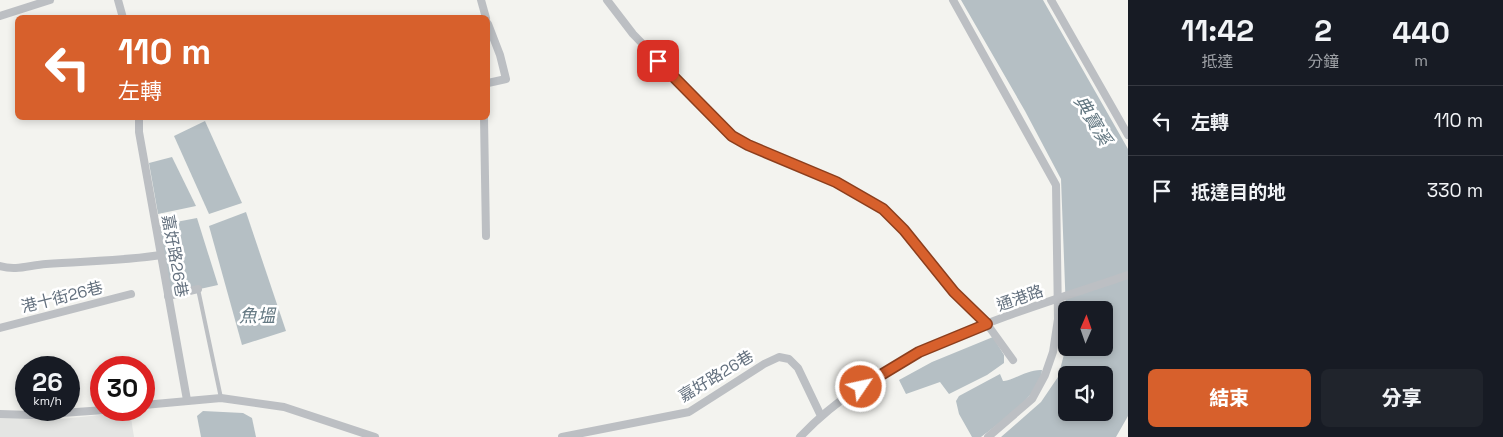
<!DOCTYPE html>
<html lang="zh-TW">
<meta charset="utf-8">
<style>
body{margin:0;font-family:"Space Grotesk","Noto Sans TC",sans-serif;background:#20242c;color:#f1f3f6;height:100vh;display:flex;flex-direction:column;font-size:19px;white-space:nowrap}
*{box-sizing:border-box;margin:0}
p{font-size:16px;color:#9ea1a6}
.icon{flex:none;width:28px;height:28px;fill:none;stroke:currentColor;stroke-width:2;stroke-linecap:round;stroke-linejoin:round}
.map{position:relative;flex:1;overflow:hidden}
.drawer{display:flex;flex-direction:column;background:#171b24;width:375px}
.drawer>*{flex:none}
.hud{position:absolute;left:15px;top:15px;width:475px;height:105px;border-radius:8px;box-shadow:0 2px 8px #0003;background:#d7602c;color:#fff;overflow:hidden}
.needle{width:32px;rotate:2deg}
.buttons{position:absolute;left:1058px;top:301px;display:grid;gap:10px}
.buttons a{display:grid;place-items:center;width:55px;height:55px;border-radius:8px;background:#171b24;box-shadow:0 2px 8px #0003;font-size:25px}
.speed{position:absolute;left:15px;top:356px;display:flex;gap:10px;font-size:25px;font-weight:700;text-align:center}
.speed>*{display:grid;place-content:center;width:65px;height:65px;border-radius:50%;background:#171b24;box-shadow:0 2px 8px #0003;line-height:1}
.speed small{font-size:12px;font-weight:400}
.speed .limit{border:8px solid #d22;background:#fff;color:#111}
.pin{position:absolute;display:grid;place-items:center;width:42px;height:42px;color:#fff;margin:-21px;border-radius:10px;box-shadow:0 2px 8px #0006}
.me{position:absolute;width:55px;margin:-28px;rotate:56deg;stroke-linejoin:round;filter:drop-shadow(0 0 4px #0008)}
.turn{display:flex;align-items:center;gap:18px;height:105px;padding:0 20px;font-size:22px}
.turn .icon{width:65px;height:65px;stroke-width:2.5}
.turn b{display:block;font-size:35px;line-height:42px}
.eta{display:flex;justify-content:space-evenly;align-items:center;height:85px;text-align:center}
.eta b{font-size:30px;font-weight:800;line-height:35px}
.cta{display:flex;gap:10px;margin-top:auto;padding:10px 20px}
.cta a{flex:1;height:58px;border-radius:8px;background:#d7602c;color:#fff;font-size:20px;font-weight:800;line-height:58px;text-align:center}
.cta a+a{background:#20242c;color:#f1f3f6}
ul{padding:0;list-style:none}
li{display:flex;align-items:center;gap:15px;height:70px;padding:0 20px;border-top:1px solid #363941}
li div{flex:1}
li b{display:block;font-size:19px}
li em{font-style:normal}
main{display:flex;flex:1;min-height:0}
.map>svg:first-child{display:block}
.built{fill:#e4e5e3}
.water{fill:#b5bfc4;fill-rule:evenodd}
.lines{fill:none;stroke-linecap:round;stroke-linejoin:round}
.service{stroke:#bcbfc3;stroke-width:4}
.minor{stroke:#bcbfc3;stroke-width:8}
.route-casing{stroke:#8c3e1d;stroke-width:12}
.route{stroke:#d7602c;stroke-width:9}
.labels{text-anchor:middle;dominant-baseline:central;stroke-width:5;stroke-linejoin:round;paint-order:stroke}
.street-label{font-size:16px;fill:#64717f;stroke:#fff}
.water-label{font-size:18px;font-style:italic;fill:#657983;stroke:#fff}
</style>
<main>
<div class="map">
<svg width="1128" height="437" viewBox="0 0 1128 437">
<rect width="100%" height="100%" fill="#f3f3ef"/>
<polygon class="built" points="130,412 134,437 0,437 0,416 51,420"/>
<g class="water">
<path d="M961 0H1043L1128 149V416L1116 437H1001L1041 402 1058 377 1066 347 1104 348V310H1066V312L1061 179 1025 111ZM1066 375H1104V412H1066Z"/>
<polygon points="205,121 242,203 209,214 174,136"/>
<polygon points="172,157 196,206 158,214 149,163"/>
<polygon points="246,212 286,331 242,345 209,226"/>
<polygon points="197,218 218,285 168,296 155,226"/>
<polygon points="993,337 1004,355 1004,363 987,375 949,394 940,382 906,394 899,380 932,362"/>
<path d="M1042 370C1042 394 999 423 981 437H972L959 414 956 401 959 396 1000 374 1003 381C1011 382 1027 369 1042 370Z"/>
<polygon points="203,411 243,413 252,418 256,437 201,437 197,416"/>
</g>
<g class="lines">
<polyline class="service" points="198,289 221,398"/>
<g class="minor">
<polyline points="118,0 123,18"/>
<polyline points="481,0 486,18"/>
<polyline points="607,0 633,34 732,136 748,145 836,182 883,209 904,230 954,292 987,324 1013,360"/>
<polyline points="953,0 1056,185 1058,319 1053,352 1045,375 1032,399 988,437"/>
<polyline points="1051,0 1128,135"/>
<polyline points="0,16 50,0"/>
<polyline points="488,24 500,55 506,79 488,83"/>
<polyline points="139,118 139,132 187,400"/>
<polyline points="484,118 486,236"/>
<path d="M0 266C16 271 30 265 46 264 84 261 122 261 161 255"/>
<polyline points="168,296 198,289"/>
<polyline points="0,328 131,294"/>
<polyline points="144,405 221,398 284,407 375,437"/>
<polyline points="0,414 32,415 105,410"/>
<polyline points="562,437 689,412 764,364 779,357 789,359 798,368 821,416"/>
<path d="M800 437C886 347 1014 314 1128 275"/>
</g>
</g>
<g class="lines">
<defs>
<polyline id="route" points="658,61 732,136 748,145 836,182 883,209 904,230 954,292 987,324 919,352 861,387"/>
</defs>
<use href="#route" class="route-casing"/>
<use href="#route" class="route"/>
</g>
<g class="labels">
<g class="street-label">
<text transform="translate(175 256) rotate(80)">嘉好路26巷</text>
<text transform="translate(62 297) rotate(-14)">港十街26巷</text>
<text transform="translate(1020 298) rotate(-19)">通港路</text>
<text transform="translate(716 376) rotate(-31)">嘉好路26巷</text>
</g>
<g class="water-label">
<text transform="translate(1093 120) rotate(59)">典寶溪</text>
<text x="257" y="315">魚塭</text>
</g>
</g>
</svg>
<div class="buttons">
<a><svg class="needle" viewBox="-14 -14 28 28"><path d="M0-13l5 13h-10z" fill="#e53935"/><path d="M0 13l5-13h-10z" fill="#9ea1a6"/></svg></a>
<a><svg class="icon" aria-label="sound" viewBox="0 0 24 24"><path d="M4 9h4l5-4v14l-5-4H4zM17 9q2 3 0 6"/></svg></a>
</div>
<div class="speed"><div>26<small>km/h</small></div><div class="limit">30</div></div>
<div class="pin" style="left:658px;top:61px;background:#d93025"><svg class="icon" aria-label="arrive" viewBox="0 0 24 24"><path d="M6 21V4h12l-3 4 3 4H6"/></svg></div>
<svg class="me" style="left:861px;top:387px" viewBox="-20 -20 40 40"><circle r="17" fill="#d7602c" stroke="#fff" stroke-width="3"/><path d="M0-11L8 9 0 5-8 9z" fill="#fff"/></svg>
<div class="hud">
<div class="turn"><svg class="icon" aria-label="left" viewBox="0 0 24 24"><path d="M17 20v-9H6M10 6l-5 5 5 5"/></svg><div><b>110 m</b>左轉</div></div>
</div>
</div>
<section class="drawer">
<div class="eta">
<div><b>11:42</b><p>抵達</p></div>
<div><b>2</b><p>分鐘</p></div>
<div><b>440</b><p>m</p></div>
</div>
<ul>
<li><svg class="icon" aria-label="left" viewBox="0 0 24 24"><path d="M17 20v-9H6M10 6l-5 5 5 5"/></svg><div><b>左轉</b></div><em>110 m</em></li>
<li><svg class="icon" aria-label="arrive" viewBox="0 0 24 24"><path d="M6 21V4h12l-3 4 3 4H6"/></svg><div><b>抵達目的地</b></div><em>330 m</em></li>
</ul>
<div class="cta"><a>結束</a><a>分享</a></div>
</section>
</main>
